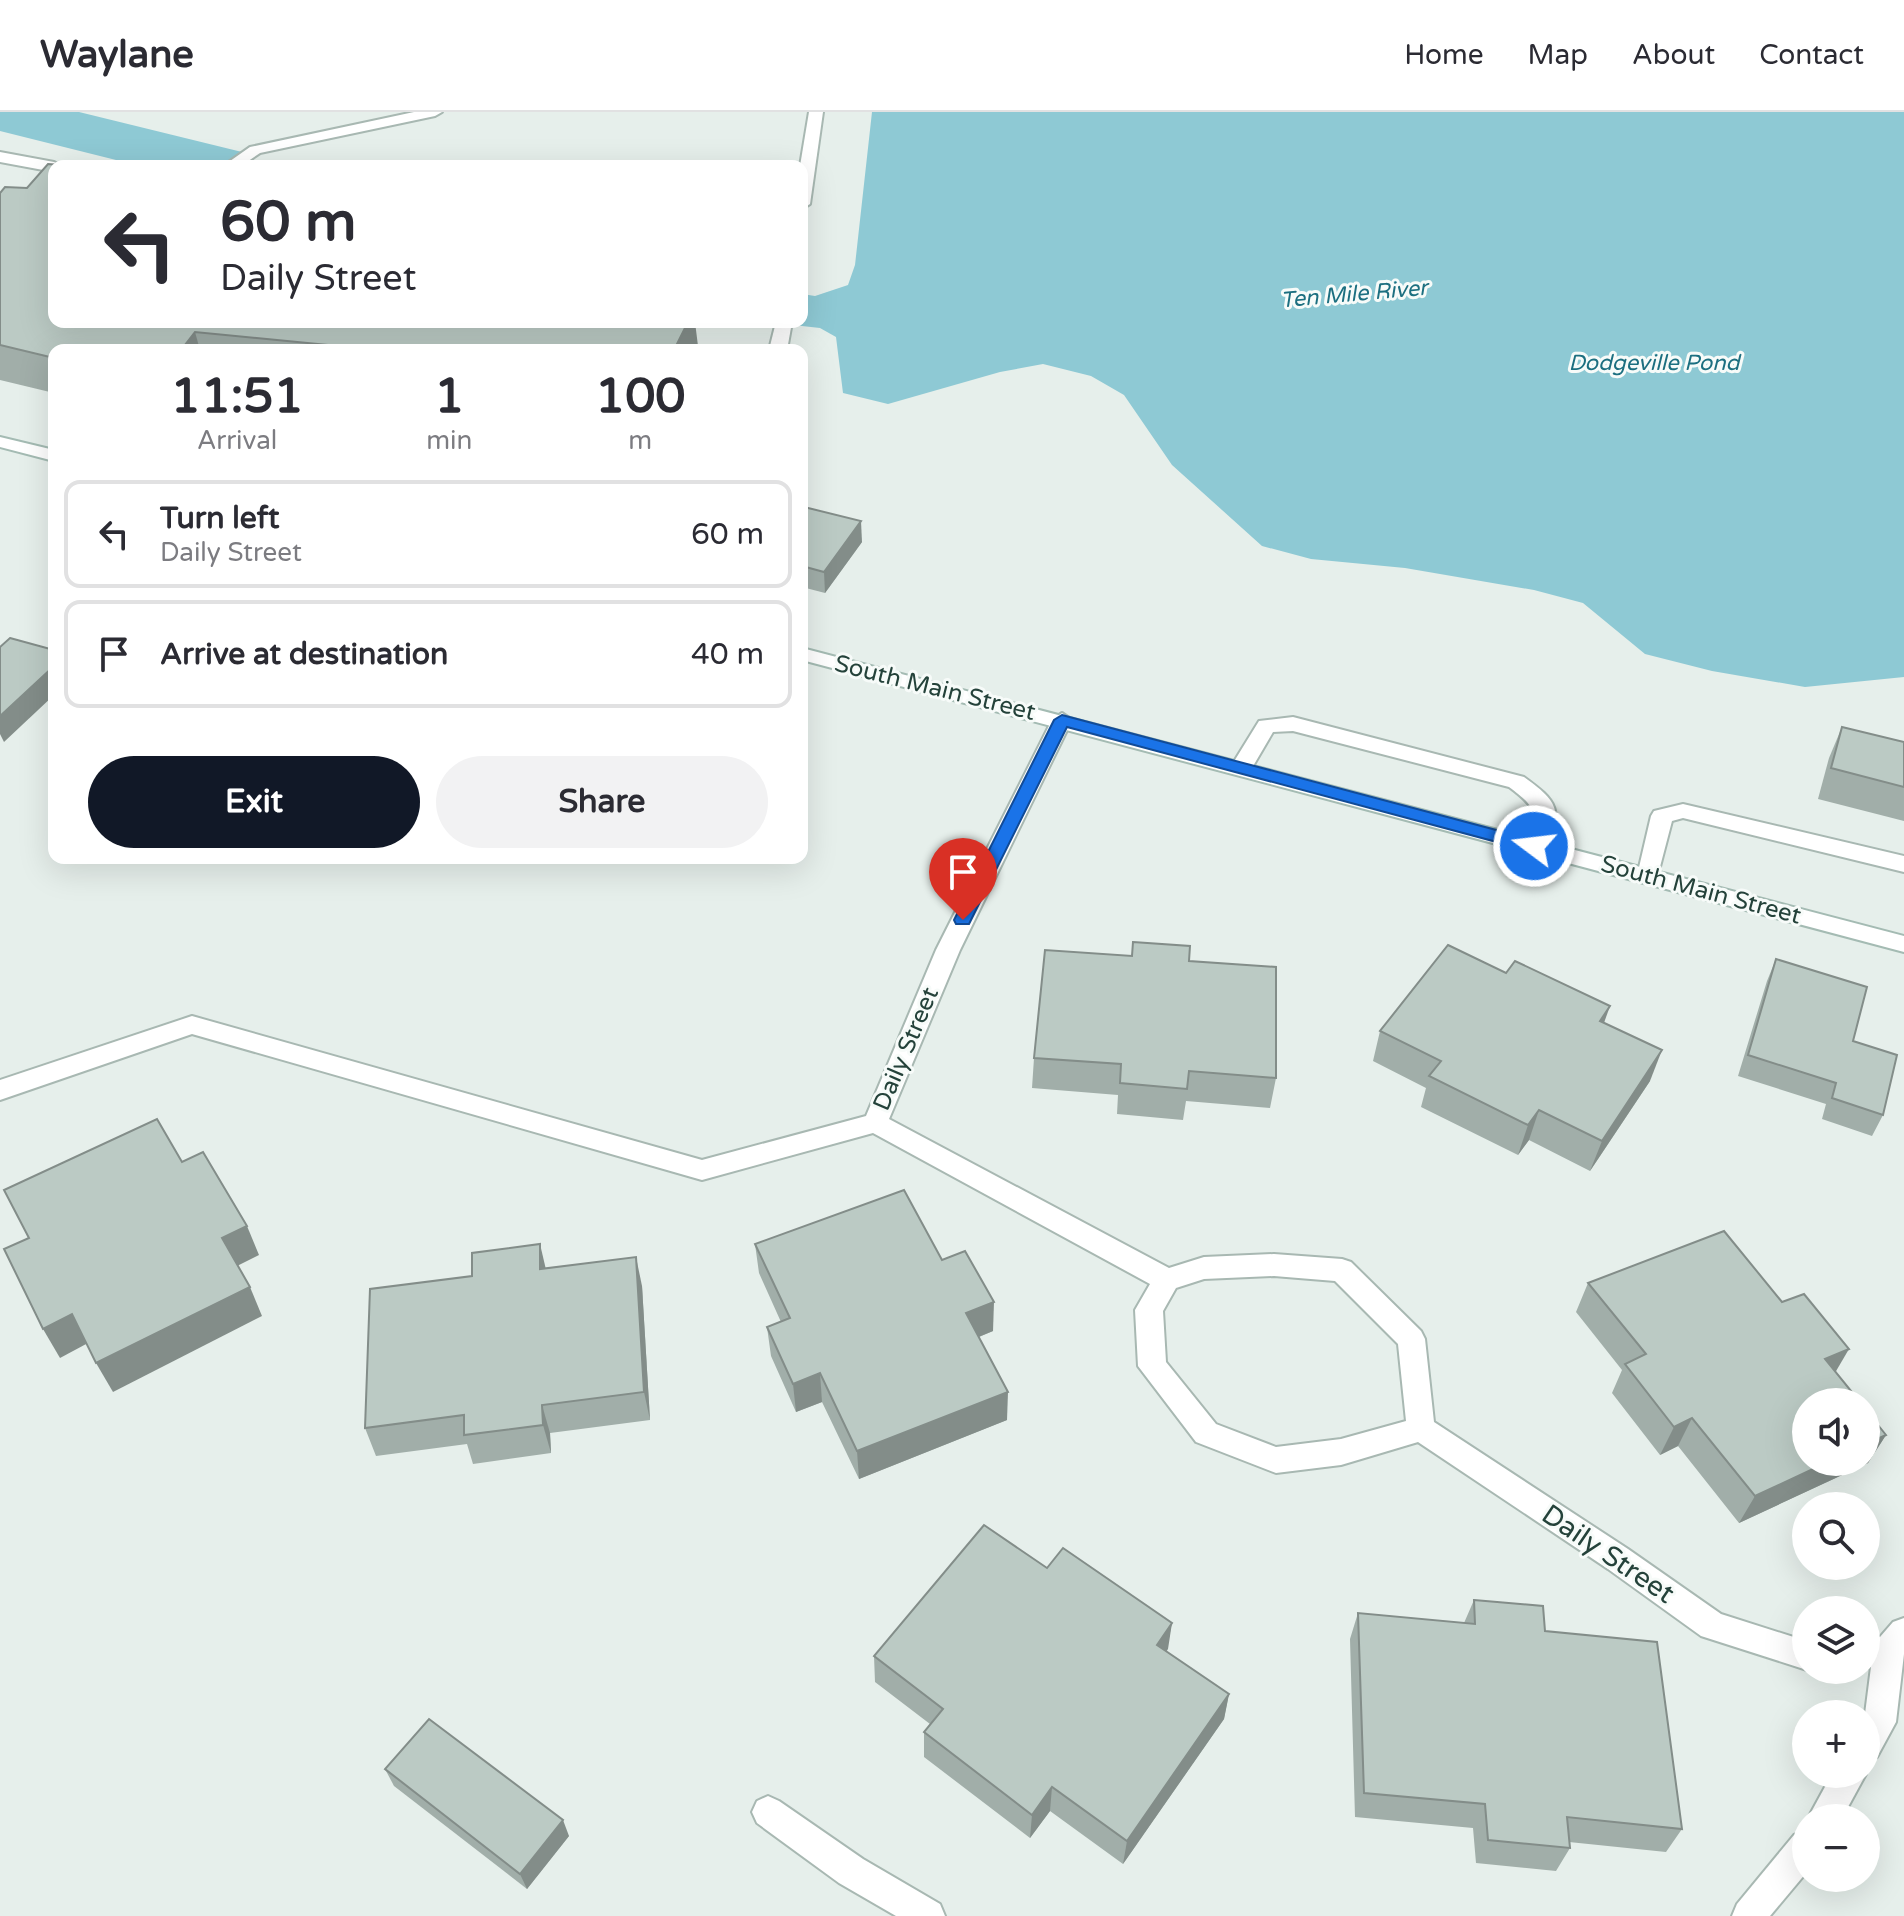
<!DOCTYPE html>
<meta charset="utf-8">
<style>
body{margin:0;font-family:"Varela Round",sans-serif;background:#f2f2f3;color:#2b2b33;height:100vh;display:flex;flex-direction:column;font-size:30px;white-space:nowrap}
*{box-sizing:border-box;margin:0}
p{font-size:26px;color:#7c7c81}
.icon{flex:none;width:44px;height:44px;fill:none;stroke:currentColor;stroke-width:2;stroke-linecap:round;stroke-linejoin:round}
.map{position:relative;flex:1;overflow:hidden}
.panel{position:absolute;left:48px;top:232px;width:760px;height:520px;display:flex;flex-direction:column;background:#fff;border-radius:16px;box-shadow:0 8px 32px #0002}
.panel>*{flex:none}
.hud{position:absolute;left:48px;top:48px;width:760px;height:168px;border-radius:16px;box-shadow:0 8px 32px #0002;background:#fff;color:#2b2b33;overflow:hidden}
.controls{position:absolute;left:1792px;top:1276px;display:grid;gap:16px}
.controls a{display:grid;place-items:center;width:88px;height:88px;border-radius:50%;background:#fff;box-shadow:0 8px 32px #0002;font-size:40px}
.pin{position:absolute;display:grid;place-items:center;width:68px;height:68px;color:#fff;margin:-82px -34px;border-radius:50% 50% 50% 0;rotate:-45deg;box-shadow:0 0 8px #0007}
.pin .icon{rotate:45deg}
.me{position:absolute;width:88px;margin:-44px;rotate:285deg;stroke-linejoin:round;filter:drop-shadow(0 0 6px #0008)}
.turn{display:flex;align-items:center;gap:28px;height:168px;padding:0 40px;font-size:36px}
.turn .icon{width:104px;height:104px;stroke-width:2.5}
.turn b{display:block;font-size:56px;line-height:68px}
.eta{display:flex;justify-content:space-evenly;align-items:center;height:136px;text-align:center}
.eta b{font-size:48px;font-weight:700;line-height:56px}
.action{display:flex;gap:16px;margin-top:auto;padding:16px 40px}
.action a{flex:1;height:92px;border-radius:48px;background:#111827;color:#fff;font-size:32px;font-weight:700;line-height:92px;text-align:center}
.action a+a{background:#f2f2f3;color:#2b2b33}
ul{padding:0;list-style:none}
li{display:flex;align-items:center;gap:24px;height:108px;margin:0 16px 12px;padding:0 24px;border:4px solid #e1e1e2;border-radius:16px}
li div{flex:1}
li b{display:block;font-size:30px}
li em{font-style:normal}
header{display:flex;align-items:center;gap:48px;box-sizing:border-box;height:112px;padding:0 40px;background:#fff;border-bottom:2px solid #e1e1e2}
header strong{font-size:38px}
nav{display:flex;gap:44px;margin-inline-start:auto;font-size:28px}
.map>svg:first-child{display:block}
.water{fill:#8ec9d4}
.lines{fill:none;stroke-linecap:round;stroke-linejoin:round}
.river{fill:#8ec9d4;fill-rule:evenodd}
.lane-casing{stroke:#a8b8b2;stroke-width:4}
.street-casing{stroke:#a8b8b2;stroke-width:4}
.secondary-casing{stroke:#a4bbb3;stroke-width:4}
.lane{fill:#fff;fill-rule:evenodd}
.street{fill:#fff;fill-rule:evenodd}
.secondary{fill:#fff;fill-rule:evenodd}
.wall{fill:#a1aea9}
.shaded-wall{fill:#838d89}
.building{fill:#bbcac4;stroke:#838d89;stroke-width:2}
.route{fill:#1a73e8;stroke:#114b97;stroke-width:2}
.labels{text-anchor:middle;dominant-baseline:central;stroke-width:6;stroke-linejoin:round;paint-order:stroke}
.far-water-label{font-size:22px;font-style:italic;fill:#1c6f80;stroke:#f7fbf9}
.street-label{font-size:24px;fill:#24423a;stroke:#f7fbf9}
.near-street-label{font-size:28px;fill:#24423a;stroke:#f7fbf9}
</style>
<header>
<strong>Waylane</strong>
<nav><a>Home</a><a>Map</a><a>About</a><a>Contact</a></nav>
</header>
<div class="map">
<svg width="1904" height="1804" viewBox="0 0 1904 1804">
<rect width="100%" height="100%" fill="#e6efeb"/>
<polygon class="water" points="872,0 1904,0 1904,565 1805,575 1712,559 1645,542 1583,491 1534,478 1405,456 1311,447 1262,434 1172,353 1124,283 1091,264 1043,252 1000,260 888,292 843,281 836,225 820,216 766,210 802,210 802,182 815,184 848,173 855,153"/>
<g class="lines">
<polygon class="river" points="0,0 79,0 242,40 252,54 140,54 0,19"/>
<defs>
<g id="lane">
<polygon points="414,0 442,0 435,4 260,41 241,54 223,54 250,35"/>
<polygon points="809,0 823,0 810,92 802,97 800,54"/>
<polygon points="0,40 54,50 61,54 54,54 54,60 0,50"/>
<polygon points="776,210 792,210 787,238 769,238"/>
<path d="M1293 605 1524 665C1557 689 1566 699 1542 739H1526L1523 734C1535 699 1540 698 1509 675L1293 619 1273 620 1249 661H1233L1230 656 1259 609Z"/>
<polygon points="1683,692 1904,744 1904,760 1683,706 1672,709 1656,770 1640,770 1637,764 1651,704 1654,699"/>
</g>
<g id="street">
<path d="M1062 601 1072 608 960 838 889 1007 1169 1156 1204 1145 1274 1142 1342 1147 1351 1150 1421 1219 1425 1227 1434 1310 1628 1437 1721 1502 1806 1529 1807 1558 1701 1524 1608 1457 1418 1330 1341 1353 1276 1361 1196 1330 1138 1254 1135 1198 1150 1172 873 1021 702 1068 192 922 0 988V968L192 904 702 1048 866 1004 936 838 1052 608ZM1274 1164 1335 1169 1398 1232 1406 1309 1341 1327 1276 1335 1216 1312 1166 1250 1163 1199 1176 1176 1204 1167Z"/>
<polygon points="1904,1506 1904,1542 1896,1610 1877,1645 1866,1649 1865,1602 1871,1555 1866,1556 1866,1526 1880,1525 1893,1510"/>
<polygon points="1832,1662 1866,1662 1842,1706 1808,1706"/>
<polygon points="768,1684 779,1689 863,1747 940,1792 945,1804 896,1804 839,1771 757,1711 752,1700 757,1689"/>
<polygon points="1806,1719 1806,1761 1770,1804 1732,1804 1737,1792 1794,1723"/>
</g>
<g id="secondary">
<polygon points="0,325 54,338 54,349 0,335"/>
<polygon points="802,536 1904,824 1904,840 802,548"/>
</g>
</defs>
<use href="#lane" class="lane-casing"/>
<use href="#street" class="street-casing"/>
<use href="#secondary" class="secondary-casing"/>
<use href="#lane" class="lane"/>
<use href="#street" class="street"/>
<use href="#secondary" class="secondary"/>
</g>
<g class="wall">
<polygon points="0,81 698,234 696,238 54,238 54,281 0,268"/>
<polygon points="802,397 862,430 825,481 802,475"/>
<polygon points="1842,615 1904,630 1904,709 1818,687 1829,646"/>
<polygon points="1776,847 1853,929 1883,1003 1872,1024 1822,1007 1826,992 1738,964 1767,869"/>
<polygon points="1189,849 1276,966 1270,996 1186,989 1183,1008 1117,1002 1118,983 1032,976 1034,946"/>
<polygon points="1604,910 1650,969 1590,1059 1529,1028 1518,1043 1421,995 1426,976 1373,949 1380,919"/>
<polygon points="755,1132 942,1148 993,1219 979,1225 1007,1308 859,1367 822,1290 796,1300 771,1244 767,1215 781,1210 759,1161"/>
<polygon points="546,1156 642,1174 650,1308 550,1321 551,1341 473,1352 467,1332 376,1344 365,1316"/>
<polygon points="1588,1171 1836,1260 1886,1323 1868,1351 1739,1411 1678,1334 1660,1343 1612,1281 1622,1258 1576,1200"/>
<polygon points="1047,1456 1172,1511 1166,1539 1229,1582 1224,1607 1123,1752 1050,1699 1030,1726 924,1645 924,1620 930,1612 875,1570 874,1544"/>
<polygon points="1474,1488 1545,1519 1682,1717 1666,1740 1569,1730 1570,1736 1556,1759 1476,1751 1473,1716 1355,1705 1350,1527 1358,1501 1464,1511"/>
<polygon points="385,1657 569,1724 527,1777 394,1674"/>
</g>
<g class="shaded-wall">
<polygon points="688,210 695,210 698,234 696,238 674,238"/>
<polygon points="195,220 200,238 181,238"/>
<polygon points="861,409 862,430 825,481 824,460"/>
<polygon points="54,554 54,583 4,630 0,622 0,604"/>
<polygon points="1610,894 1599,925 1600,909"/>
<polygon points="1662,938 1650,969 1590,1059 1602,1029"/>
<polygon points="1539,998 1529,1028 1518,1043 1528,1013"/>
<polygon points="247,1114 259,1143 235,1155 222,1126"/>
<polygon points="540,1132 547,1162 540,1157"/>
<polygon points="636,1145 642,1174 650,1308 644,1280"/>
<polygon points="250,1175 262,1204 113,1280 96,1251"/>
<polygon points="994,1190 993,1219 966,1230 966,1201"/>
<polygon points="72,1202 88,1231 60,1246 43,1217"/>
<polygon points="1849,1237 1832,1266 1825,1247"/>
<polygon points="820,1261 822,1290 796,1300 793,1272"/>
<polygon points="1008,1280 1007,1308 859,1367 857,1339"/>
<polygon points="542,1293 550,1321 551,1341 543,1313"/>
<polygon points="1692,1306 1678,1334 1660,1343 1674,1315"/>
<polygon points="1886,1323 1868,1351 1739,1411 1755,1384 1828,1350 1866,1350 1866,1332"/>
<polygon points="1172,1511 1168,1537 1153,1559 1157,1533"/>
<polygon points="1229,1582 1224,1607 1123,1752 1127,1729"/>
<polygon points="1052,1675 1050,1699 1030,1726 1032,1703"/>
<polygon points="563,1708 569,1724 527,1777 520,1762"/>
</g>
<g class="building">
<polygon points="48,52 76,54 54,54 54,210 688,210 674,238 379,238 195,220 181,238 121,238 93,235 90,238 54,238 54,246 0,233 0,81 5,75 27,76"/>
<polygon points="804,395 861,409 824,460 802,454 802,397"/>
<polygon points="10,526 54,538 54,554 0,604 0,535"/>
<polygon points="1842,615 1904,630 1904,675 1831,656"/>
<polygon points="1133,830 1190,834 1189,849 1276,855 1276,966 1189,959 1187,977 1120,971 1121,952 1034,946 1045,838 1132,844"/>
<polygon points="1448,833 1506,861 1515,849 1610,894 1600,909 1662,938 1602,1029 1539,998 1528,1013 1429,964 1441,949 1380,919"/>
<polygon points="1776,847 1867,875 1853,929 1897,943 1883,1003 1832,986 1836,971 1748,943"/>
<polygon points="157,1007 182,1050 203,1040 247,1114 222,1126 250,1175 96,1251 72,1202 43,1217 4,1137 29,1126 4,1078"/>
<polygon points="904,1078 942,1148 965,1139 994,1190 966,1201 1008,1280 857,1339 820,1261 793,1272 767,1215 790,1206 755,1132"/>
<polygon points="1724,1119 1782,1190 1804,1182 1849,1237 1825,1247 1860,1290 1806,1290 1806,1350 1828,1350 1755,1384 1692,1306 1674,1315 1625,1252 1646,1242 1588,1171"/>
<polygon points="540,1132 540,1157 636,1145 644,1280 542,1293 543,1313 464,1323 464,1303 365,1316 370,1177 472,1164 472,1141"/>
<polygon points="1866,1298 1886,1323 1866,1332"/>
<polygon points="984,1413 1047,1456 1063,1436 1172,1511 1157,1533 1229,1582 1127,1729 1052,1675 1032,1703 924,1620 943,1597 874,1544"/>
<polygon points="1474,1488 1543,1494 1545,1519 1657,1530 1682,1717 1567,1705 1570,1736 1488,1728 1485,1692 1364,1681 1358,1501 1475,1512"/>
<polygon points="429,1607 563,1708 520,1762 385,1657"/>
</g>
<polygon class="route" points="1062,603 1534,728 1543,734 1534,740 1067,615 971,808 969,812 956,812 954,808 1054,608"/>
<g class="labels">
<g class="far-water-label">
<text transform="translate(1354 182) rotate(-5)">Ten Mile River</text>
<text x="1654" y="251">Dodgeville Pond</text>
</g>
<g class="street-label">
<text transform="translate(935 576) rotate(14)">South Main Street</text>
<text transform="translate(1701 778) rotate(15)">South Main Street</text>
<text transform="translate(906 937) rotate(-67)">Daily Street</text>
</g>
<g class="near-street-label">
<text transform="translate(1608 1442) rotate(34)">Daily Street</text>
</g>
</g>
</svg>
<div class="controls">
<a><svg class="icon" aria-label="sound" viewBox="0 0 24 24"><path d="M4 9h4l5-4v14l-5-4H4zM17 9q2 3 0 6"/></svg></a>
<a><svg class="icon" aria-label="search" viewBox="0 0 24 24"><circle cx="10" cy="10" r="6"/><path d="M15 15l6 6"/></svg></a>
<a><svg class="icon" aria-label="layers" viewBox="0 0 24 24"><path d="M12 4l9 5-9 5-9-5zM3 14l9 5 9-5"/></svg></a>
<a>+</a>
<a>−</a>
</div>
<div class="pin" style="left:963px;top:808px;background:#d93025"><svg class="icon" aria-label="arrive" viewBox="0 0 24 24"><path d="M6 21V4h12l-3 4 3 4H6"/></svg></div>
<svg class="me" style="left:1534px;top:734px" viewBox="-20 -20 40 40"><circle r="17" fill="#1a73e8" stroke="#fff" stroke-width="3"/><path d="M0-11L8 9 0 5-8 9z" fill="#fff"/></svg>
<div class="hud">
<div class="turn"><svg class="icon" aria-label="left" viewBox="0 0 24 24"><path d="M17 20v-9H6M10 6l-5 5 5 5"/></svg><div><b>60 m</b>Daily Street</div></div>
</div>
<section class="panel">
<div class="eta">
<div><b>11:51</b><p>Arrival</p></div>
<div><b>1</b><p>min</p></div>
<div><b>100</b><p>m</p></div>
</div>
<ul>
<li><svg class="icon" aria-label="left" viewBox="0 0 24 24"><path d="M17 20v-9H6M10 6l-5 5 5 5"/></svg><div><b>Turn left</b><p>Daily Street</p></div><em>60 m</em></li>
<li><svg class="icon" aria-label="arrive" viewBox="0 0 24 24"><path d="M6 21V4h12l-3 4 3 4H6"/></svg><div><b>Arrive at destination</b></div><em>40 m</em></li>
</ul>
<div class="action"><a>Exit</a><a>Share</a></div>
</section>
</div>
